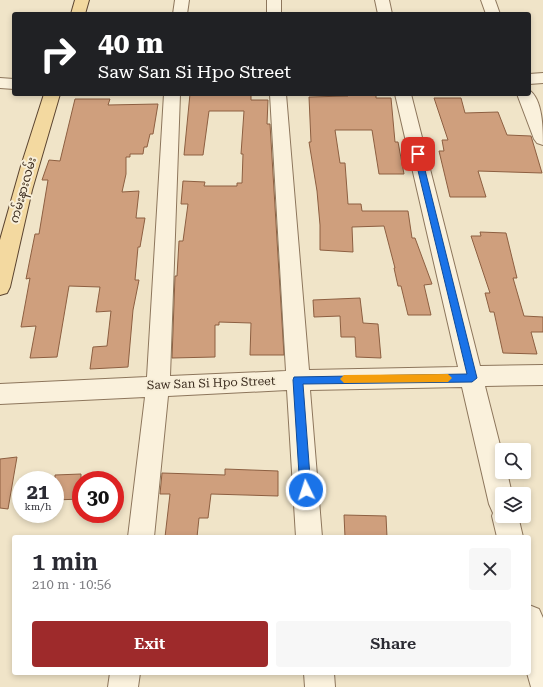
<!DOCTYPE html>
<meta charset="utf-8">
<style>
body{margin:0;font-family:"Roboto Serif","Noto Sans Myanmar",serif;background:#f7f7f7;color:#2b2b33;height:100vh;display:flex;flex-direction:column;font-size:15px;white-space:nowrap}
*{box-sizing:border-box;margin:0}
p{font-size:13px;color:#7c7c81}
.icon{flex:none;width:22px;height:22px;fill:none;stroke:currentColor;stroke-width:2;stroke-linecap:round;stroke-linejoin:round}
.map{position:relative;flex:1;overflow:hidden}
.panel{position:absolute;left:12px;top:535px;width:519px;height:140px;display:flex;flex-direction:column;background:#fff;border-radius:4px;box-shadow:0 2px 6px #0003}
.panel>*{flex:none}
.guide{position:absolute;left:12px;top:12px;width:519px;height:84px;border-radius:4px;box-shadow:0 2px 6px #0003;background:#202124;color:#fff;overflow:hidden}
.controls{position:absolute;left:495px;top:443px;display:grid;gap:8px}
.controls a{display:grid;place-items:center;width:36px;height:36px;border-radius:4px;background:#fff;box-shadow:0 2px 6px #0003;font-size:20px}
.speed{position:absolute;left:12px;top:471px;display:flex;gap:8px;font-size:20px;font-weight:700;text-align:center}
.speed>*{display:grid;place-content:center;width:52px;height:52px;border-radius:50%;background:#fff;box-shadow:0 2px 6px #0003;line-height:1}
.speed small{font-size:10px;font-weight:400}
.speed .limit{border:6px solid #d22;background:#fff;color:#111}
.pin{position:absolute;display:grid;place-items:center;width:34px;height:34px;color:#fff;margin:-17px;border-radius:8px;box-shadow:0 2px 6px #0006}
.me{position:absolute;width:44px;margin:-22px;rotate:356deg;stroke-linejoin:round;filter:drop-shadow(0 0 3px #0008)}
.turn{display:flex;align-items:center;gap:14px;height:84px;padding:0 20px;font-size:18px}
.turn .icon{width:52px;height:52px;stroke-width:2.5}
.turn b{display:block;font-size:28px;line-height:34px}
.round{display:grid;place-items:center;flex:none;width:42px;height:42px;border-radius:4px;background:#f7f7f7}
.summary{display:flex;align-items:center;justify-content:space-between;height:68px;padding:0 20px}
h1{font-size:24px;font-weight:600;line-height:30px}
.primary-button{display:flex;gap:8px;margin-top:auto;padding:8px 20px}
.primary-button a{flex:1;height:46px;border-radius:4px;background:#9e2a2b;color:#fff;font-size:16px;font-weight:600;line-height:46px;text-align:center}
.primary-button a+a{background:#f7f7f7;color:#2b2b33}
.map>svg:first-child{display:block}
.building{fill:#cf9f7d;stroke:#8d5f41}
.lines{fill:none;stroke-linecap:round;stroke-linejoin:round}
.street-casing{stroke:#8d765c;stroke-width:2}
.primary-casing{stroke:#5b4430;stroke-width:2}
.street{fill:#faf1dc;fill-rule:evenodd}
.primary{fill:#f3d9a0;fill-rule:evenodd}
.route{fill:#1a73e8;stroke:#114b97}
.slow{fill:#f59e0b}
.labels{text-anchor:middle;dominant-baseline:central;stroke-width:4;stroke-linejoin:round;paint-order:stroke}
.street-label{font-size:12px;fill:#3d2e20;stroke:#f7eed8}
</style>
<div class="map">
<svg width="543" height="687" viewBox="0 0 543 687">
<rect width="100%" height="100%" fill="#f0e4c8"/>
<g class="building">
<polygon points="190,94 251,94 251,100 268,100 267,124 270,124 284,355 250,355 251,323 219,322 219,325 215,325 215,357 172,358 175,276 177,276 179,241 183,241 188,204 181,204 183,181 205,182 204,186 237,186 237,183 242,183 243,154 241,154 244,111 209,111 203,155 184,155"/>
<polygon points="348,94 376,94 376,98 391,98 395,142 398,142 404,174 379,174 372,130 335,130 340,163 345,163 348,204 361,204 362,211 408,211 412,238 415,238 432,284 424,285 431,315 408,315 401,286 398,286 394,268 395,268 384,226 352,227 353,252 320,250 320,225 317,191 309,142 311,142 309,97 348,96"/>
<polygon points="434,98 461,98 465,113 498,112 507,135 531,136 542,173 478,171 486,197 450,197 439,151 444,151 442,140 448,140"/>
<polygon points="75,99 110,99 108,105 158,104 153,134 150,134 147,147 144,147 143,154 130,154 130,157 126,157 126,174 122,192 139,191 136,218 145,218 140,247 138,247 135,280 139,280 133,310 128,367 90,369 93,347 107,346 111,311 96,312 100,287 69,286 57,357 30,358 36,326 21,327 30,278 26,279 35,234 39,234 48,180 42,180 49,160 60,161"/>
<polygon points="480,232 506,233 517,278 513,278 524,316 543,317 543,332 531,332 537,354 503,353 494,312 490,312 485,293 490,293 471,236 481,236"/>
<polygon points="360,298 363,323 378,324 381,358 356,357 355,337 341,337 340,316 314,317 313,300"/>
<polygon points="17,457 8,509 0,508 0,459"/>
<polygon points="225,469 278,471 278,496 211,494 208,518 199,518 197,537 165,537 170,494 160,494 162,473 225,475"/>
<polygon points="81,474 81,499 55,500 55,475"/>
<polygon points="344,515 386,516 387,537 345,537"/>
</g>
<g class="lines">
<defs>
<g id="street">
<polygon points="175,0 189,0 187,14 173,14"/>
<rect x="267" y="0" width="14" height="14"/>
<polygon points="375,0 389,0 392,14 378,14"/>
<polygon points="481,0 495,0 500,14 486,14"/>
<polygon points="543,73 543,83 529,84 529,74"/>
<polygon points="0,78 14,79 14,89 0,88"/>
<path d="M529 90C543 99 543 130 543 145L537 143 534 139 517 94H529Z"/>
<polygon points="164,94 180,94 170,376 286,371 270,94 286,94 309,370 458,367 395,94 411,94 480,366 543,365 543,385 485,386 502,453 502,472 507,472 512,494 502,494 502,516 518,516 523,537 497,537 492,516 493,513 489,504 462,387 310,390 322,537 296,537 287,390 168,396 154,537 128,537 145,397 0,404 0,384 147,377"/>
<polygon points="529,605 539,609 543,618 543,687 531,687 527,673 529,673"/>
<polygon points="110,673 140,673 138,687 108,687"/>
<polygon points="304,673 334,673 335,687 305,687"/>
</g>
<g id="primary">
<polygon points="75,0 89,0 85,14 71,14"/>
<polygon points="44,94 60,94 32,190 10,287 7,293 0,295 0,240 21,166"/>
</g>
</defs>
<use href="#street" class="street-casing"/>
<use href="#primary" class="primary-casing"/>
<use href="#street" class="street"/>
<use href="#primary" class="primary"/>
</g>
<polygon class="route" points="418,151 421,154 477,378 472,382 303,384 311,490 309,493 306,495 302,493 300,490 293,380 294,377 467,374 414,154"/>
<polygon class="slow" points="448,374 452,378 448,382 344,383 340,379 344,375"/>
<g class="labels">
<g class="street-label">
<text transform="translate(23 190) rotate(-74)">ကမ်းနားလမ်း</text>
<text transform="translate(211 383) rotate(-2)">Saw San Si Hpo Street</text>
</g>
</g>
</svg>
<div class="controls">
<a><svg class="icon" aria-label="search" viewBox="0 0 24 24"><circle cx="10" cy="10" r="6"/><path d="M15 15l6 6"/></svg></a>
<a><svg class="icon" aria-label="layers" viewBox="0 0 24 24"><path d="M12 4l9 5-9 5-9-5zM3 14l9 5 9-5"/></svg></a>
</div>
<div class="speed"><div>21<small>km/h</small></div><div class="limit">30</div></div>
<div class="pin" style="left:418px;top:154px;background:#d93025"><svg class="icon" aria-label="arrive" viewBox="0 0 24 24"><path d="M6 21V4h12l-3 4 3 4H6"/></svg></div>
<svg class="me" style="left:306px;top:490px" viewBox="-20 -20 40 40"><circle r="17" fill="#1a73e8" stroke="#fff" stroke-width="3"/><path d="M0-11L8 9 0 5-8 9z" fill="#fff"/></svg>
<div class="guide">
<div class="turn"><svg class="icon" aria-label="right" viewBox="0 0 24 24"><path d="M7 20v-9h11M14 6l5 5-5 5"/></svg><div><b>40 m</b>Saw San Si Hpo Street</div></div>
</div>
<section class="panel">
<div class="summary"><div><h1>1 min</h1><p>210 m · 10:56</p></div><a class="round"><svg class="icon" aria-label="close" viewBox="0 0 24 24"><path d="M6 6l12 12M18 6L6 18"/></svg></a></div>
<div class="primary-button"><a>Exit</a><a>Share</a></div>
</section>
</div>
